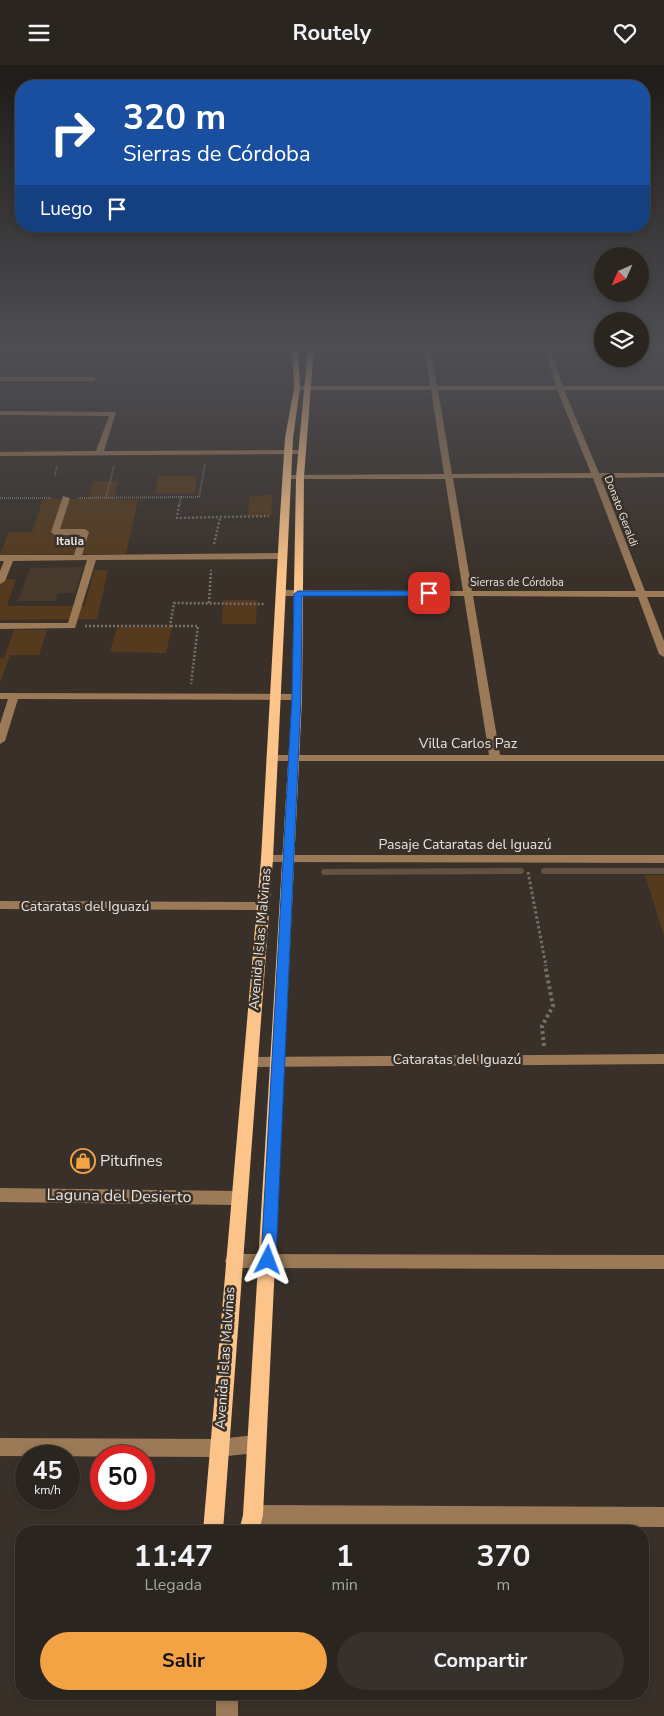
<!DOCTYPE html>
<html lang="es">
<meta charset="utf-8">
<style>
body{margin:0;font-family:"Nunito Sans",sans-serif;background:#37312c;color:#f1f3f6;height:100vh;display:flex;flex-direction:column;font-size:19px;white-space:nowrap}
*{box-sizing:border-box;margin:0}
p{font-size:16px;color:#a6a5a4}
.icon{flex:none;width:28px;height:28px;fill:none;stroke:currentColor;stroke-width:2;stroke-linecap:round;stroke-linejoin:round}
.map{position:relative;flex:1;overflow:hidden}
.drawer{position:absolute;left:15px;top:1460px;width:634px;height:175px;display:flex;flex-direction:column;background:#2b251f;border-radius:20px;box-shadow:0 2px 8px #0003,0 0 0 1px #47423d}
.drawer>*{flex:none}
.top-card{position:absolute;left:15px;top:15px;width:635px;height:152px;border-radius:20px;box-shadow:0 2px 8px #0003,0 0 0 1px #47423d;background:#1a4fa0;color:#fff;overflow:hidden}
.needle{width:32px;rotate:225deg}
.tools{position:absolute;left:594px;top:182px;display:grid;gap:10px}
.tools a{display:grid;place-items:center;width:55px;height:55px;border-radius:50%;background:#2b251f;box-shadow:0 2px 8px #0003,0 0 0 1px #47423d;font-size:25px}
.speed{position:absolute;left:15px;top:1380px;display:flex;gap:10px;font-size:25px;font-weight:700;text-align:center}
.speed>*{display:grid;place-content:center;width:65px;height:65px;border-radius:50%;background:#2b251f;box-shadow:0 2px 8px #0003,0 0 0 1px #47423d;line-height:1}
.speed small{font-size:12px;font-weight:400}
.speed .limit{border:8px solid #d22;background:#fff;color:#111}
.pin{position:absolute;display:grid;place-items:center;width:42px;height:42px;color:#fff;margin:-21px;border-radius:10px;box-shadow:0 2px 8px #0006}
.me{position:absolute;width:55px;margin:-28px;rotate:3deg;stroke-linejoin:round;filter:drop-shadow(0 0 4px #0008)}
.turn{display:flex;align-items:center;gap:18px;height:105px;padding:0 25px;font-size:22px}
.turn .icon{width:65px;height:65px;stroke-width:2.5}
.turn b{display:block;font-size:35px;line-height:42px}
.then{display:flex;align-items:center;height:48px;padding:0 25px;background:#0003;gap:10px;font-size:19px}
.eta{display:flex;justify-content:space-evenly;align-items:center;height:85px;text-align:center}
.eta b{font-size:30px;font-weight:700;line-height:35px}
.primary-button{display:flex;gap:10px;margin-top:auto;padding:10px 25px}
.primary-button a{flex:1;height:58px;border-radius:30px;background:#f4a344;color:#111;font-size:20px;font-weight:700;line-height:58px;text-align:center}
.primary-button a+a{background:#37312c;color:#f1f3f6}
header{display:flex;justify-content:space-between;align-items:center;height:65px;padding:0 25px;background:#2b251f;font-size:22px;font-weight:700}
.map>svg:first-child{display:block}
.built{fill:#473a2d}
.green{fill:#553a1d}
.lines{fill:none;stroke-linecap:round;stroke-linejoin:round}
.stream{stroke:#625242;stroke-width:6}
.path-far3{stroke:#766f68;stroke-width:2;stroke-dasharray:1 1;stroke-linecap:butt}
.path-far2{stroke:#766f68;stroke-width:2.5;stroke-dasharray:2 2;stroke-linecap:butt}
.path-far1{stroke:#766f68;stroke-width:3;stroke-dasharray:2.5 2.5;stroke-linecap:butt}
.path{stroke:#766f68;stroke-width:4;stroke-dasharray:3 3;stroke-linecap:butt}
.minor{fill:#9c7a57;fill-rule:evenodd}
.major{fill:#fcc489;fill-rule:evenodd}
.route{fill:#1a73e8;stroke:#114b97}
.labels{text-anchor:middle;dominant-baseline:central;stroke-width:5;stroke-linejoin:round;paint-order:stroke}
.far-street-label{font-size:11px;fill:#e7e2dd;stroke:#393129}
.far-neighbourhood-label{font-size:12px;font-weight:bold;fill:#e7e2dd;stroke:#393129}
.street-label{font-size:14px;fill:#e7e2dd;stroke:#393129}
.near-poi-label{font-size:16px;fill:#e7e2dd;stroke:#393129;text-anchor:start}
.near-street-label{font-size:16px;fill:#e7e2dd;stroke:#393129}
</style>
<header><svg class="icon" aria-label="menu" viewBox="0 0 24 24"><path d="M4 6h16M4 12h16M4 18h16"/></svg>Routely<svg class="icon" aria-label="heart" viewBox="0 0 24 24"><path d="M12 20l-8-8c-3-5 5-10 8-4 3-6 11-1 8 4z"/></svg></header>
<div class="map">
<svg width="664" height="1651" viewBox="0 0 664 1651">
<rect width="100%" height="100%" fill="#393129"/>
<polygon class="built" points="83,502 75,528 58,528 55,536 18,536 30,503"/>
<g class="green">
<polygon points="158,411 197,411 195,428 155,428"/>
<polygon points="93,416 118,416 114,435 138,435 126,489 0,490 9,467 32,467 43,434 88,434"/>
<polygon points="272,430 271,451 248,451 249,431"/>
<polygon points="94,505 108,505 97,554 0,555 0,514 16,514 7,541 85,541"/>
<polygon points="223,535 257,535 256,559 222,559"/>
<polygon points="117,562 172,562 166,588 110,587"/>
<polygon points="14,565 47,565 39,590 10,590 0,618 0,593 4,593"/>
<polygon points="645,810 664,810 664,871"/>
</g>
<g class="lines">
<g class="stream">
<polyline points="544,806 664,806"/>
<polyline points="324,807 521,806"/>
</g>
<g class="path-far3">
<polyline points="55,410 57,401"/>
<polyline points="181,432 199,432 205,399"/>
<polyline points="0,433 52,433"/>
<polyline points="78,433 181,432 179,441"/>
<polyline points="106,433 114,401"/>
</g>
<g class="path-far2">
<polyline points="179,440 177,453 269,451"/>
<polyline points="214,479 220,453"/>
<polyline points="209,538 211,505"/>
<polyline points="85,561 170,561 174,538 265,539"/>
<polyline points="171,561 198,561 191,619"/>
</g>
<polyline class="path-far1" points="528,807 546,901"/>
<polyline class="path" points="544,981 542,961 553,941 545,900"/>
<g class="minor">
<polygon points="270,282 298,282 298,283 295,285"/>
<path d="M424 282H430L437 321H556L544 282H550L563 321H664V325H564L599 408H664V412L601 413 645 526H664V532H647L664 576V592L659 589 638 532 473 531 500 690H664V696H272L266 693 272 690H489L464 531H281L276 528 281 525 463 526 445 414H286L282 412 286 410 444 409 431 325H297L294 323 297 321H430ZM438 325H557L591 408 452 409ZM453 413H593L636 526H472Z"/>
<polygon points="0,312 93,312 96,314 93,316 0,316"/>
<polygon points="0,346 116,347 104,386 302,385 306,387 302,389 0,391 0,387 96,386 109,351 0,350"/>
<polygon points="63,431 70,433 60,464 85,464 89,467 82,490 282,488 286,491 282,494 96,495 75,563 0,564 0,558 68,558 87,495 13,496 5,516 0,519 0,506 4,496 0,496 0,490 74,490 80,470 55,470 51,467"/>
<polygon points="0,628 297,629 302,632 297,635 18,634 5,676 0,679 0,659 8,634 0,634"/>
<polygon points="267,790 664,790 664,798 263,797 261,794 263,791"/>
<polygon points="0,836 261,837 267,841 261,845 0,844"/>
<polygon points="664,989 664,999 251,1002 246,1001 244,997 246,993 251,992"/>
<polygon points="0,1123 238,1126 244,1128 246,1133 244,1138 238,1140 0,1137"/>
<polygon points="233,1189 664,1190 664,1204 233,1203 227,1201 225,1196 227,1191"/>
<polygon points="256,1370 263,1373 265,1379 263,1385 256,1388 218,1392 0,1391 0,1373 218,1374"/>
<polygon points="253,1440 664,1442 664,1462 253,1460 246,1457 243,1450 246,1443"/>
<rect x="216" y="1629" width="22" height="22"/>
</g>
<g class="major">
<polygon points="292,282 298,282 300,323 293,373 273,794 223,1466 203,1466 261,794 280,451 285,373 294,323"/>
<polygon points="308,282 314,282 304,412 302,632 263,1450 259,1466 239,1466 243,1450 292,632 296,412"/>
</g>
</g>
<linearGradient id="sky" x2="0" y2="1"><stop stop-color="#1f1b17"/><stop offset="0.55" stop-color="#4e4e54"/><stop offset="1" stop-color="#4e4e54" stop-opacity="0"/></linearGradient>
<rect width="664" height="513" fill="url(#sky)"/>
<polygon class="route" points="298,526 429,526 433,528 429,531 302,531 301,632 276,1195 274,1200 268,1201 263,1200 261,1195 292,632 294,529"/>
<defs>
<symbol id="shop-ring" viewBox="-11 -11 22 22"><circle r="9.5" fill="#393129" stroke="#f4a344" stroke-width="1.5"/><path d="M-5-2.5h2.3a2.7 3.5 0 0 1 5.4 0H5L5.5 6h-11ZM-1.5-2.5h3a1.5 2.3 0 0 0-3 0Z" fill="#f4a344"/></symbol>
</defs>
<g fill-rule="evenodd">
<use href="#shop-ring" x="69" y="1082" width="28" height="28"/>
</g>
<g class="labels">
<g class="far-street-label">
<text transform="translate(621 446) rotate(69)">Donato Geraldi</text>
<text x="517" y="517">Sierras de Córdoba</text>
</g>
<g class="far-neighbourhood-label">
<text x="70" y="476">Italia</text>
</g>
<g class="street-label">
<text x="468" y="678">Villa Carlos Paz</text>
<text x="465" y="779">Pasaje Cataratas del Iguazú</text>
<text x="85" y="841">Cataratas del Iguazú</text>
<text transform="translate(260 874) rotate(-85)">Avenida Islas Malvinas</text>
<text x="457" y="994">Cataratas del Iguazú</text>
<text transform="translate(225 1293) rotate(-86)">Avenida Islas Malvinas</text>
</g>
<g class="near-poi-label">
<text x="100" y="1096">Pitufines</text>
</g>
<g class="near-street-label">
<text transform="translate(119 1131) rotate(1)">Laguna del Desierto</text>
</g>
</g>
</svg>
<div class="tools">
<a><svg class="needle" viewBox="-14 -14 28 28"><path d="M0-13l5 13h-10z" fill="#e53935"/><path d="M0 13l5-13h-10z" fill="#a6a5a4"/></svg></a>
<a><svg class="icon" aria-label="layers" viewBox="0 0 24 24"><path d="M12 4l9 5-9 5-9-5zM3 14l9 5 9-5"/></svg></a>
</div>
<div class="speed"><div>45<small>km/h</small></div><div class="limit">50</div></div>
<div class="pin" style="left:429px;top:528px;background:#d93025"><svg class="icon" aria-label="arrive" viewBox="0 0 24 24"><path d="M6 21V4h12l-3 4 3 4H6"/></svg></div>
<svg class="me" style="left:268px;top:1195px" viewBox="-20 -20 40 40"><path d="M0-17L14 15 0 8-14 15z" fill="#1a73e8" stroke="#fff" stroke-width="4"/></svg>
<div class="top-card">
<div class="turn"><svg class="icon" aria-label="right" viewBox="0 0 24 24"><path d="M7 20v-9h11M14 6l5 5-5 5"/></svg><div><b>320 m</b>Sierras de Córdoba</div></div>
<div class="then">Luego<svg class="icon" aria-label="arrive" viewBox="0 0 24 24"><path d="M6 21V4h12l-3 4 3 4H6"/></svg></div>
</div>
<section class="drawer">
<div class="eta">
<div><b>11:47</b><p>Llegada</p></div>
<div><b>1</b><p>min</p></div>
<div><b>370</b><p>m</p></div>
</div>
<div class="primary-button"><a>Salir</a><a>Compartir</a></div>
</section>
</div>
